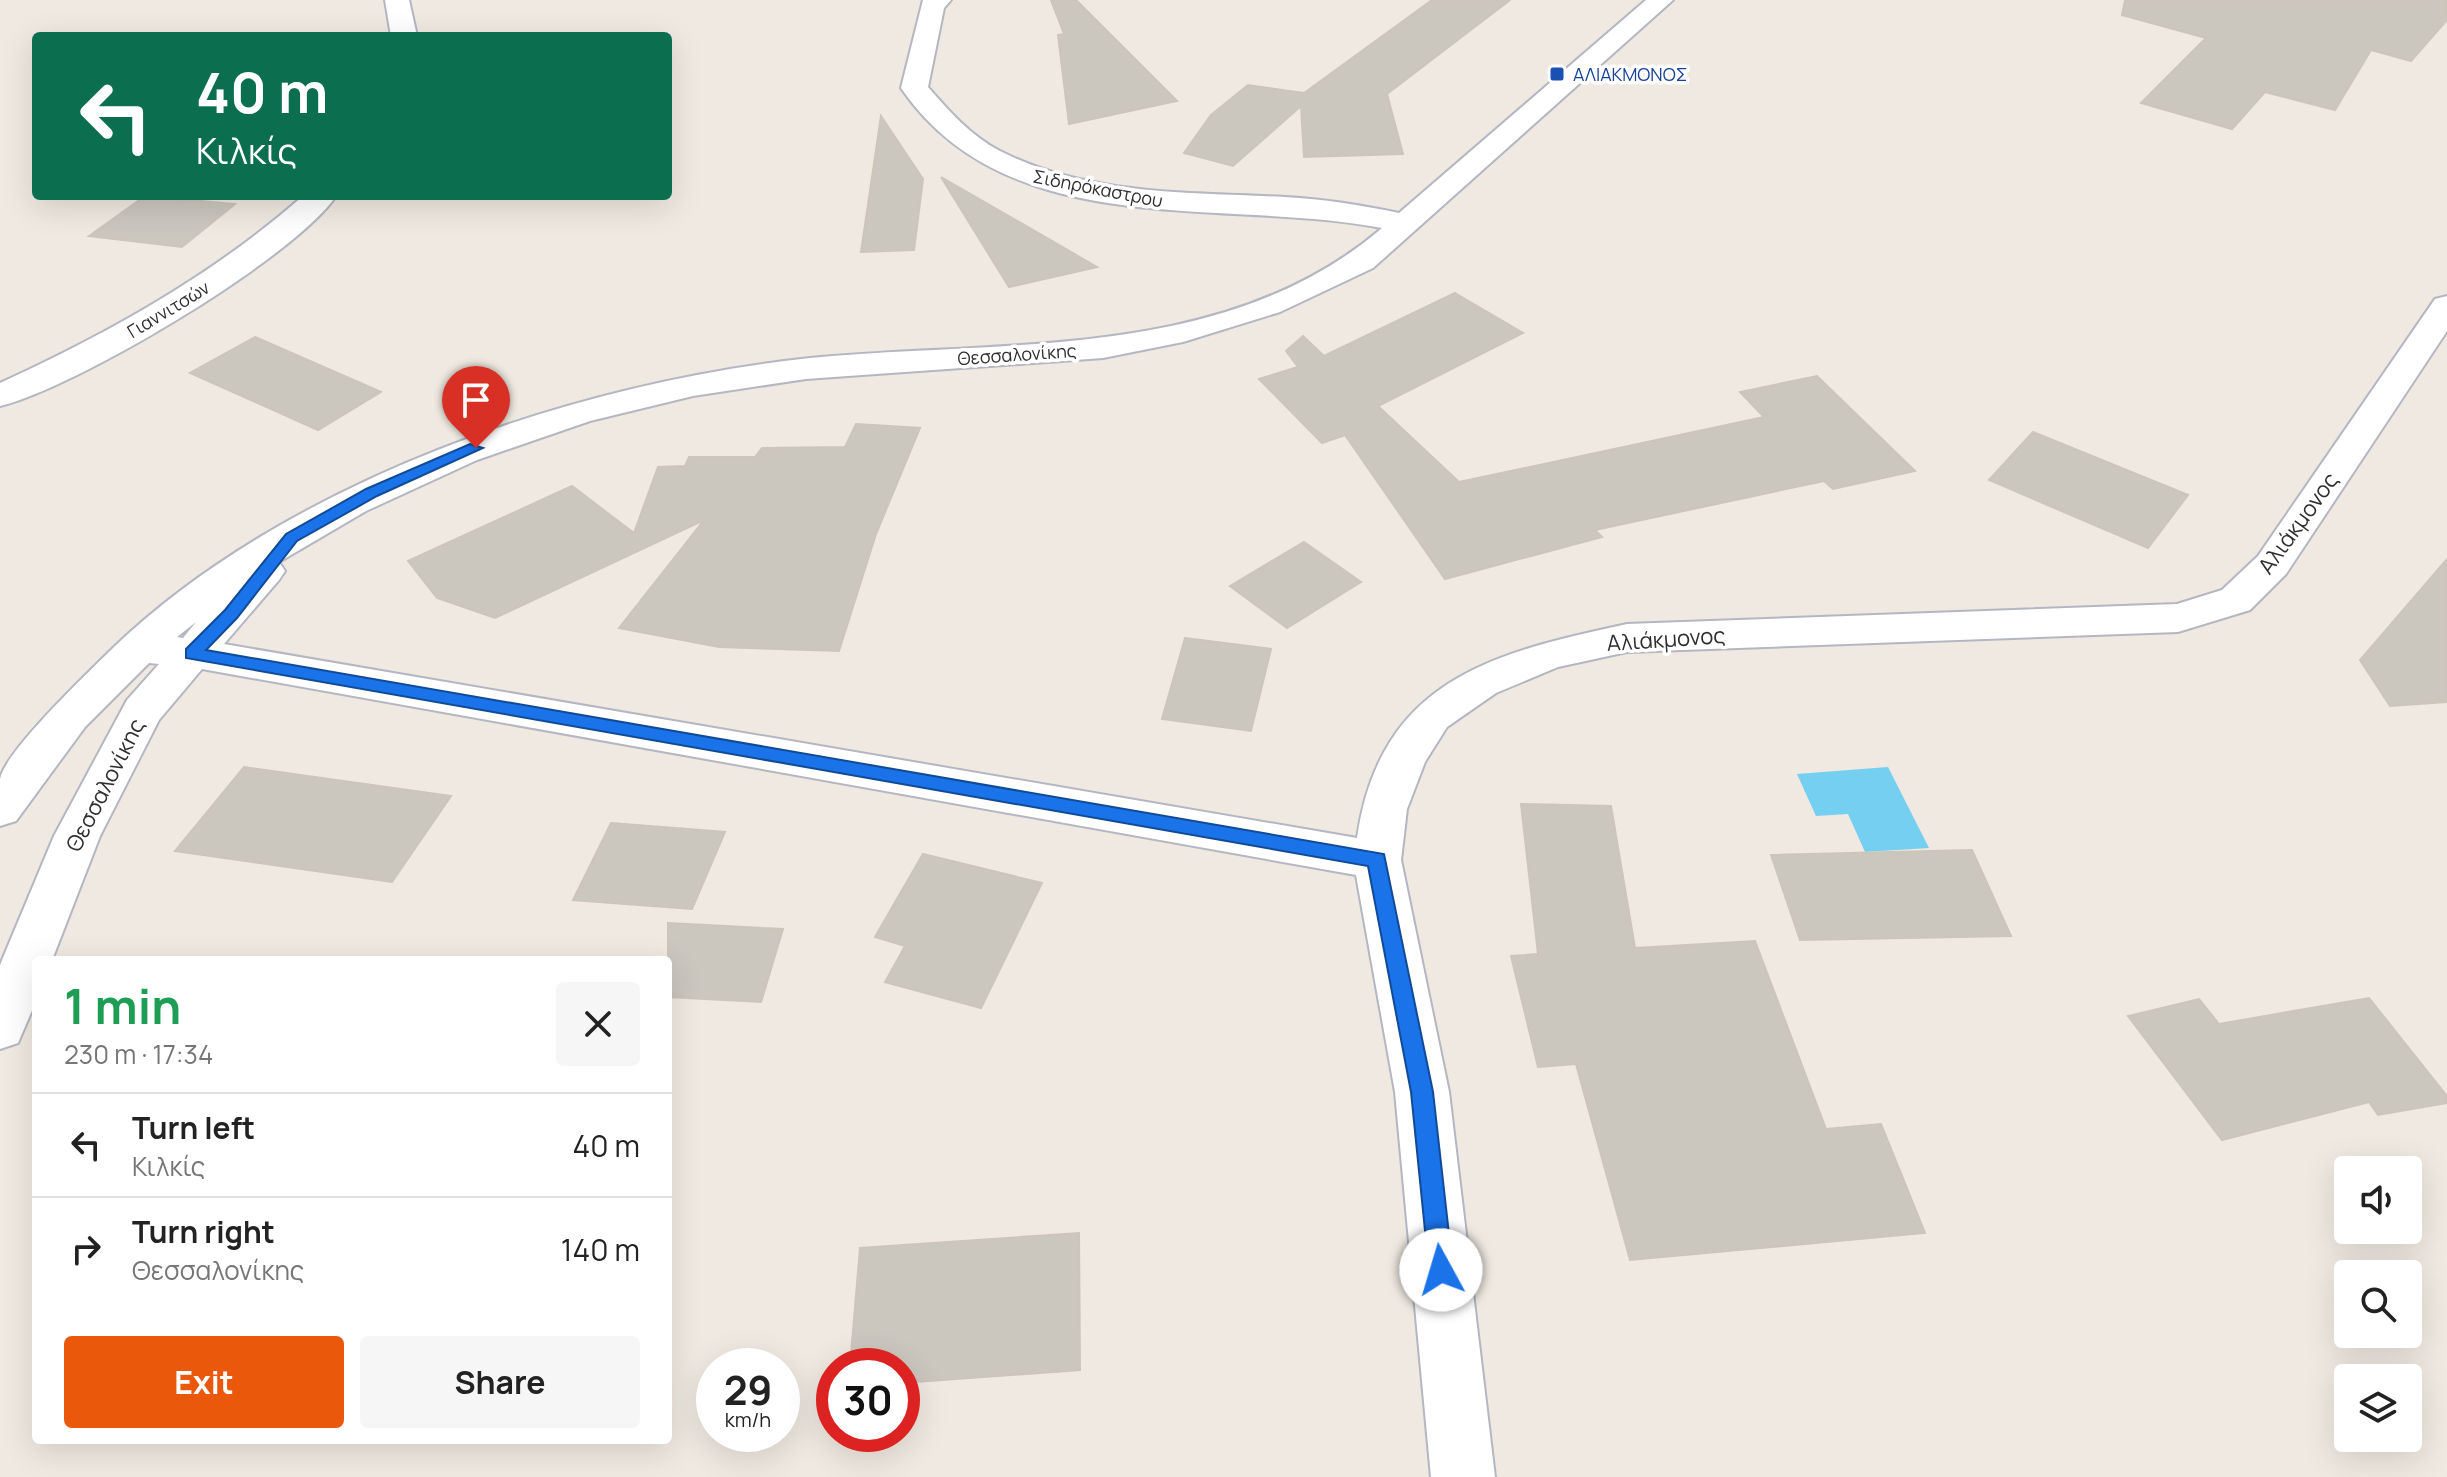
<!DOCTYPE html>
<meta charset="utf-8">
<style>
body{margin:0;font-family:Manrope,sans-serif;background:#f6f6f6;color:#222;height:100vh;display:flex;flex-direction:column;font-size:30px;white-space:nowrap}
*{box-sizing:border-box;margin:0}
p{font-size:26px;color:#767676}
.icon{flex:none;width:44px;height:44px;fill:none;stroke:currentColor;stroke-width:2;stroke-linecap:round;stroke-linejoin:round}
.map{position:relative;flex:1;overflow:hidden}
.sheet{position:absolute;left:32px;top:956px;width:640px;height:488px;display:flex;flex-direction:column;background:#fff;border-radius:8px;box-shadow:0 8px 32px #0002}
.sheet>*{flex:none}
.guide{position:absolute;left:32px;top:32px;width:640px;height:168px;border-radius:8px;box-shadow:0 8px 32px #0002;background:#0b6e4f;color:#fff;overflow:hidden}
.controls{position:absolute;left:2334px;top:1156px;display:grid;gap:16px}
.controls a{display:grid;place-items:center;width:88px;height:88px;border-radius:8px;background:#fff;box-shadow:0 8px 32px #0002;font-size:40px}
.speed{position:absolute;left:696px;top:1348px;display:flex;gap:16px;font-size:40px;font-weight:700;text-align:center}
.speed>*{display:grid;place-content:center;width:104px;height:104px;border-radius:50%;background:#fff;box-shadow:0 8px 32px #0002;line-height:1}
.speed small{font-size:20px;font-weight:400}
.speed .limit{border:12px solid #d22;background:#fff;color:#111}
.pin{position:absolute;display:grid;place-items:center;width:68px;height:68px;color:#fff;margin:-82px -34px;border-radius:50% 50% 50% 0;rotate:-45deg;box-shadow:0 0 8px #0007}
.pin .icon{rotate:45deg}
.me{position:absolute;width:88px;margin:-44px;rotate:354deg;stroke-linejoin:round;filter:drop-shadow(0 0 6px #0008)}
.turn{display:flex;align-items:center;gap:28px;height:168px;padding:0 32px;font-size:36px}
.turn .icon{width:104px;height:104px;stroke-width:2.5}
.turn b{display:block;font-size:56px;line-height:68px}
.round{display:grid;place-items:center;flex:none;width:84px;height:84px;border-radius:8px;background:#f6f6f6}
.overview{display:flex;align-items:center;justify-content:space-between;height:136px;padding:0 32px}
h1{font-size:48px;font-weight:700;line-height:60px;color:#1e9e55}
.button{display:flex;gap:16px;margin-top:auto;padding:16px 32px}
.button a{flex:1;height:92px;border-radius:8px;background:#ea580c;color:#fff;font-size:32px;font-weight:700;line-height:92px;text-align:center}
.button a+a{background:#f6f6f6;color:#222}
ul{padding:0;list-style:none}
li{display:flex;align-items:center;gap:24px;height:104px;padding:0 32px;border-top:2px solid #e0e0e0}
li div{flex:1}
li b{display:block;font-size:30px}
li em{font-style:normal}
.map>svg:first-child{display:block}
.water{fill:#75cff0}
.building{fill:#cbc7bf;stroke:#cbc5ba;stroke-width:2}
.lines{fill:none;stroke-linecap:round;stroke-linejoin:round}
.minor-casing{stroke:#b4b7c1;stroke-width:4}
.minor{fill:#fff;fill-rule:evenodd}
.route{fill:#1a73e8;stroke:#114b97;stroke-width:2}
.transit-dot{fill:#1a4fb4;stroke:#fff;stroke-width:3}
.labels{text-anchor:middle;dominant-baseline:central;stroke-width:7;stroke-linejoin:round;paint-order:stroke}
.far-transit-label{font-size:18px;fill:#164399;stroke:#fff;text-anchor:start}
.far-street-label{font-size:18px;fill:#2e2e2e;stroke:#fff}
.street-label{font-size:22px;fill:#2e2e2e;stroke:#fff}
</style>
<div class="map">
<svg width="2447" height="1477" viewBox="0 0 2447 1477">
<rect width="100%" height="100%" fill="#efe9e1"/>
<polygon class="water" points="1888,767 1929,848 1865,852 1848,814 1816,816 1797,774"/>
<g class="building">
<polygon points="1051,0 1076,0 1177,101 1069,124 1058,35 1064,34"/>
<polygon points="1432,0 1510,0 1387,94 1403,154 1304,157 1301,106 1233,166 1184,153 1211,115 1248,85 1304,93"/>
<polygon points="2125,0 2447,0 2447,20 2411,61 2371,50 2335,110 2265,92 2232,129 2141,103 2206,38 2122,15"/>
<polygon points="881,116 923,179 914,250 861,252"/>
<polygon points="941,177 1097,267 1009,287"/>
<polygon points="145,196 235,204 182,247 89,236"/>
<polygon points="1455,293 1523,333 1378,406 1459,482 1764,417 1740,392 1817,376 1915,471 1833,489 1824,481 1595,530 1602,537 1445,579 1345,435 1322,443 1259,379 1298,367 1286,351 1303,336 1324,356"/>
<polygon points="255,337 381,392 318,430 190,373"/>
<polygon points="856,424 920,428 876,534 839,651 719,647 619,628 704,520 495,618 437,598 408,561 572,486 634,533 658,467 685,466 689,457 755,457 762,448 845,447"/>
<polygon points="2033,432 2188,495 2148,548 1989,480"/>
<polygon points="1304,542 1361,582 1287,628 1230,586"/>
<polygon points="2447,559 2447,702 2390,706 2360,660"/>
<polygon points="1185,638 1271,649 1251,731 1162,719"/>
<polygon points="244,767 451,796 392,882 175,851"/>
<polygon points="1521,804 1611,806 1635,948 1755,941 1826,1129 1881,1124 1925,1233 1630,1260 1576,1064 1538,1067 1511,956 1538,954"/>
<polygon points="611,823 725,832 692,909 573,900"/>
<polygon points="1972,850 2011,936 1800,940 1771,855"/>
<polygon points="923,854 1042,883 981,1008 885,982 905,946 875,937"/>
<polygon points="668,923 783,929 761,1002 668,997"/>
<polygon points="2369,998 2447,1096 2447,1103 2378,1115 2369,1102 2222,1140 2128,1016 2199,999 2219,1024"/>
<polygon points="1079,1233 1080,1370 902,1383 902,1366 850,1366 860,1248"/>
</g>
<g class="lines">
<defs>
<g id="minor">
<polygon points="385,0 409,0 417,36 391,36"/>
<path d="M923 0H951L944 8 928 87C949 111 971 136 1000 151 1089 196 1188 192 1285 197 1323 199 1361 205 1399 213L1646 0H1673L1373 268 1280 312 1183 342 1103 358 806 379 693 396 590 421 477 460 366 511 279 562 285 571 279 580 224 644 1357 838C1380 680 1492 653 1627 624L2177 604 2222 590 2258 556 2435 299 2447 296V331L2286 574 2250 610 2178 632 1627 652 1558 667 1496 693 1447 727 1425 762 1407 809 1401 860 1449 1092 1495 1477H1431L1395 1092 1356 875 202 669 159 720 100 836 52 960H36V1001L18 1043 0 1049V965L54 836 127 700 159 664 149 663 85 727 16 821 0 826C0 812 0 793 0 779 6 750 91 670 114 647 288 481 573 383 810 358 1001 339 1225 363 1382 228 1221 197 1008 244 901 88ZM196 622 183 638 177 637Z"/>
<path d="M303 196H336C293 259 75 388 0 406V383C109 333 213 275 303 196Z"/>
</g>
</defs>
<use href="#minor" class="minor-casing"/>
<use href="#minor" class="minor"/>
</g>
<polygon class="route" points="470,444 483,448 377,496 297,541 237,618 206,650 1384,854 1433,1092 1453,1270 1449,1278 1441,1281 1433,1278 1429,1270 1411,1092 1368,866 186,658 186,649 225,610 286,534 366,489"/>
<rect class="transit-dot" x="1549" y="66" width="16" height="16" rx="4"/>
<g class="labels">
<g class="far-transit-label">
<text x="1573" y="74">ΑΛΙΑΚΜΟΝΟΣ</text>
</g>
<g class="far-street-label">
<text transform="translate(1098 188) rotate(11)">Σιδηρόκαστρου</text>
<text transform="translate(168 309) rotate(-31)">Γιαννιτσών</text>
<text transform="translate(1017 354) rotate(-4)">Θεσσαλονίκης</text>
</g>
<g class="street-label">
<text transform="translate(2298 523) rotate(-54)">Αλιάκμονος</text>
<text transform="translate(1666 639) rotate(-4)">Αλιάκμονος</text>
<text transform="translate(105 785) rotate(-63)">Θεσσαλονίκης</text>
</g>
</g>
</svg>
<div class="controls">
<a><svg class="icon" aria-label="sound" viewBox="0 0 24 24"><path d="M4 9h4l5-4v14l-5-4H4zM17 9q2 3 0 6"/></svg></a>
<a><svg class="icon" aria-label="search" viewBox="0 0 24 24"><circle cx="10" cy="10" r="6"/><path d="M15 15l6 6"/></svg></a>
<a><svg class="icon" aria-label="layers" viewBox="0 0 24 24"><path d="M12 4l9 5-9 5-9-5zM3 14l9 5 9-5"/></svg></a>
</div>
<div class="speed"><div>29<small>km/h</small></div><div class="limit">30</div></div>
<div class="pin" style="left:476px;top:448px;background:#d93025"><svg class="icon" aria-label="arrive" viewBox="0 0 24 24"><path d="M6 21V4h12l-3 4 3 4H6"/></svg></div>
<svg class="me" style="left:1441px;top:1270px" viewBox="-20 -20 40 40"><circle r="19" fill="#fff"/><path d="M0-13L10 11 0 6-10 11z" fill="#1a73e8"/></svg>
<div class="guide">
<div class="turn"><svg class="icon" aria-label="left" viewBox="0 0 24 24"><path d="M17 20v-9H6M10 6l-5 5 5 5"/></svg><div><b>40 m</b>Κιλκίς</div></div>
</div>
<section class="sheet">
<div class="overview"><div><h1>1 min</h1><p>230 m · 17:34</p></div><a class="round"><svg class="icon" aria-label="close" viewBox="0 0 24 24"><path d="M6 6l12 12M18 6L6 18"/></svg></a></div>
<ul>
<li><svg class="icon" aria-label="left" viewBox="0 0 24 24"><path d="M17 20v-9H6M10 6l-5 5 5 5"/></svg><div><b>Turn left</b><p>Κιλκίς</p></div><em>40 m</em></li>
<li><svg class="icon" aria-label="right" viewBox="0 0 24 24"><path d="M7 20v-9h11M14 6l5 5-5 5"/></svg><div><b>Turn right</b><p>Θεσσαλονίκης</p></div><em>140 m</em></li>
</ul>
<div class="button"><a>Exit</a><a>Share</a></div>
</section>
</div>
